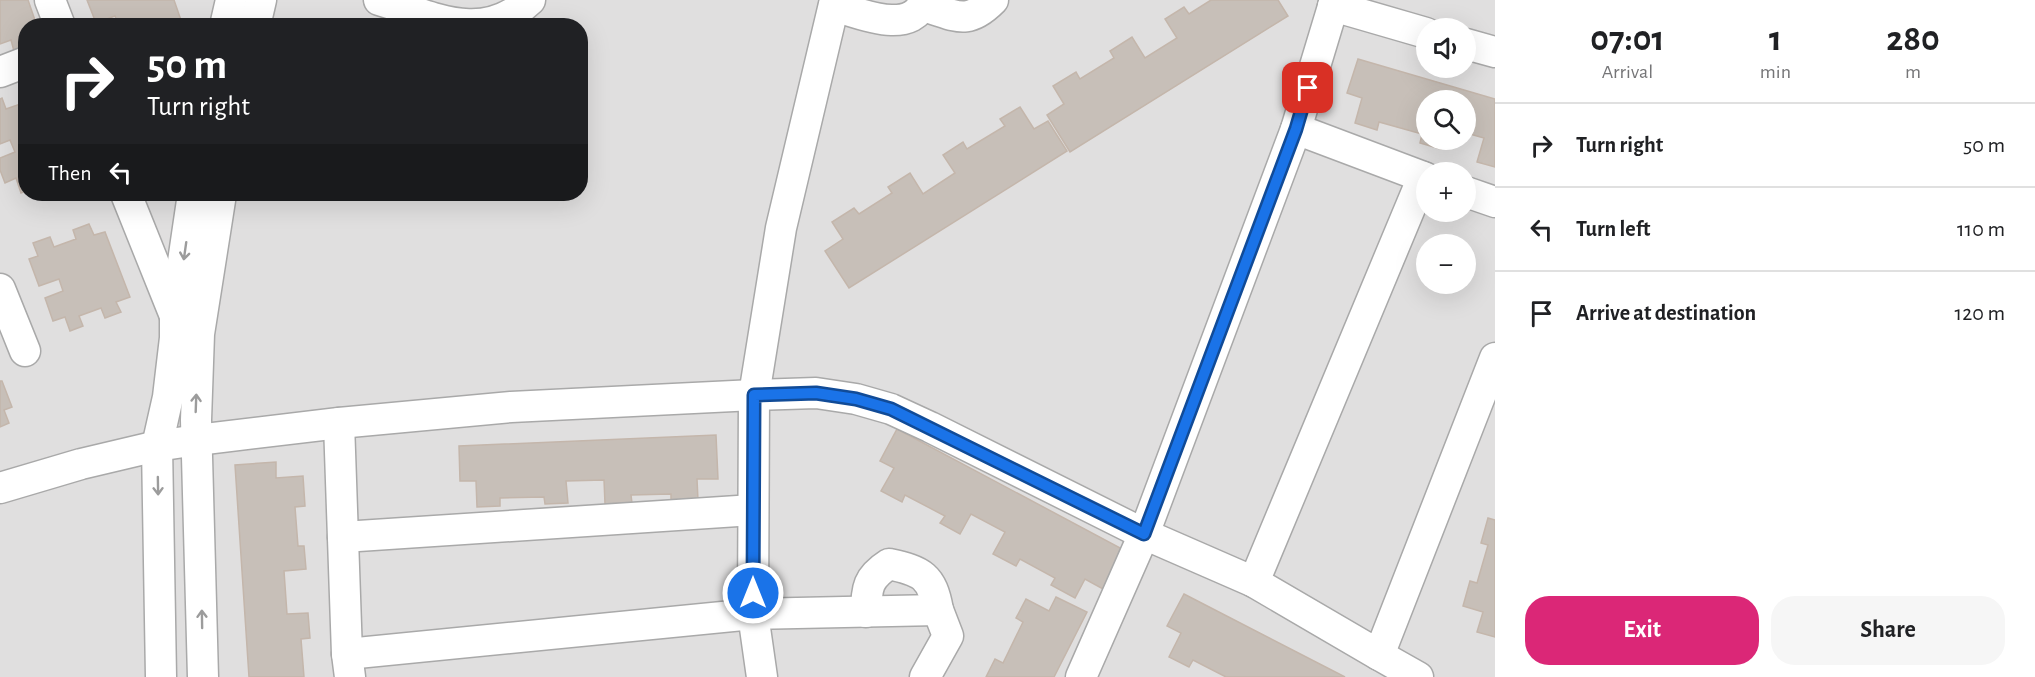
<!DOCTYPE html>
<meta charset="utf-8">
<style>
body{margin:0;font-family:"Alegreya Sans",sans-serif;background:#f6f6f6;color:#202124;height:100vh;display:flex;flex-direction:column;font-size:22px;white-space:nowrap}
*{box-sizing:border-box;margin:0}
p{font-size:20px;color:#757577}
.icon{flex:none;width:33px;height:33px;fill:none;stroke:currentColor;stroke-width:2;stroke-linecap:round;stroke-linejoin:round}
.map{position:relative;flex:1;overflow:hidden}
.details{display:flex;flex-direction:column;background:#fff;width:540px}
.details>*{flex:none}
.guide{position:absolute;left:18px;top:18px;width:570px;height:183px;border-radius:24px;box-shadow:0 6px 24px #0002;background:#202124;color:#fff;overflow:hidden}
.buttons{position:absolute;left:1416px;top:18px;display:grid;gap:12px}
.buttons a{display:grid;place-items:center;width:60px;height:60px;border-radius:50%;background:#fff;box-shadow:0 6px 24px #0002;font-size:30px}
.pin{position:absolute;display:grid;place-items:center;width:51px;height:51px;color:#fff;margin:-26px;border-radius:12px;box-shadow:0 3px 9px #0006}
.me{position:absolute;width:66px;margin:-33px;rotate:0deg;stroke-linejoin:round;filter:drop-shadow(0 0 4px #0008)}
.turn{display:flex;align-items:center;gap:21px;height:126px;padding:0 30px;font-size:27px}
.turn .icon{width:78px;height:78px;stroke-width:2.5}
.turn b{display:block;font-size:42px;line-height:51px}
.then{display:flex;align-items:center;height:57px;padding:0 30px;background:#0003;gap:12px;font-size:22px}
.eta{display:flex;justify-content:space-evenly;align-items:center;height:102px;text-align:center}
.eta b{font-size:36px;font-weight:600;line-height:42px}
.button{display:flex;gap:12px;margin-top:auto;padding:12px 30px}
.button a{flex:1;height:69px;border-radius:24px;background:#db2777;color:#fff;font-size:24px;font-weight:600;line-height:69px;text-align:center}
.button a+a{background:#f6f6f6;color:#202124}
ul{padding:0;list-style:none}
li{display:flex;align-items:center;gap:18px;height:84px;padding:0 30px;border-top:2px solid #e0e0e0}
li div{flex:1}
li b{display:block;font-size:22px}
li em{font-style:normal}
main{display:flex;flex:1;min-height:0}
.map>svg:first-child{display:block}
.residential{fill:#e0dfdf;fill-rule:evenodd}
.building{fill:#c7bfb8;stroke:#c4b6ab;stroke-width:1.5}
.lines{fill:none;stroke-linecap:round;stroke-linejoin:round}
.minor-casing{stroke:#a9a9a9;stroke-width:33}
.minor{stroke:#fff;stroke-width:30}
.oneway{stroke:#9c9c9c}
.route-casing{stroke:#114b97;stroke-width:15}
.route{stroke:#1a73e8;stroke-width:10}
</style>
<main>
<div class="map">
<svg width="1495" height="677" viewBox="0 0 1495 677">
<rect width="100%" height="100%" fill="#f2efe9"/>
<path class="residential" d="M0 0H1495V677H0ZM26 26H580V194H26ZM1426 28H1466V68H1426ZM1426 100H1466V140H1426ZM1426 172H1466V212H1426ZM1426 244H1466V284H1426Z"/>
<g class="building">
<polygon points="0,0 28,0 37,26 26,26 26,47 14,51 11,40 0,44"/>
<polygon points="87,0 174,0 183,26 119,26 115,16 96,23"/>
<polygon points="1211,0 1278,0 1288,16 1070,152 1047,115 1064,104 1053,86 1076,72 1080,79 1114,58 1110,51 1132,37 1145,58 1177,38 1165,19 1184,7 1189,14"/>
<polygon points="1358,59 1495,99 1495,167 1477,162 1484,138 1466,133 1466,100 1426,100 1426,140 1444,140 1441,149 1420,143 1422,134 1379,122 1377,130 1355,123 1362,98 1347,93"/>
<polygon points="2,98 6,109 26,102 26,191 21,193 16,178 5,183 0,170 0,158 15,152 10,140 0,144 0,99"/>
<polygon points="1020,107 1034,129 1048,121 1067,151 849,288 825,251 843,239 832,222 854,208 859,214 892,193 888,187 910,173 923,194 955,173 943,155 963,142 967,149 1005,126 1000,119"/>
<polygon points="89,224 94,235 105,232 130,297 116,302 121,312 105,318 101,308 79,316 83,326 70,331 65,317 53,321 45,298 63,291 59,279 39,286 29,259 38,256 33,243 50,237 54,247 76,239 73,230"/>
<polygon points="0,381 2,381 12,407 4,410 9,423 0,427"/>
<polygon points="897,429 1124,550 1103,589 1085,579 1075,598 1051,585 1055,578 1020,559 1016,566 993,554 1005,532 971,514 960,534 940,523 945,516 905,495 902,502 881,491 894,468 880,461"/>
<polygon points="716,435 718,479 697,479 698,500 671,501 671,494 631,495 632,503 605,504 604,480 566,481 568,503 545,504 544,497 500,498 500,506 477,507 476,481 460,481 459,446"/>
<polygon points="276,462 276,478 303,476 305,506 295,507 298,546 304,546 306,569 284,571 287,614 308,613 310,638 301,639 304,677 249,677 235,465"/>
<polygon points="1488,518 1495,520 1495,637 1477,632 1483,612 1463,606 1470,581 1477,583 1488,545 1481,543"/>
<polygon points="1184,594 1345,677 1226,677 1193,660 1189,667 1169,657 1181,633 1167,626"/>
<polygon points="1056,597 1087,612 1054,677 986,677 995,659 1003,663 1023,622 1016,618 1026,599 1049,611"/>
</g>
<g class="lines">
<defs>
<g id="minor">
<polyline points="50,0 60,26"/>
<path d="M379 0C434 17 482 45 530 0"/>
<path d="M834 6C859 13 911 37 925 0"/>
<path d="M923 6C956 15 966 27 993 0"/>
<polyline points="1333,6 1426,33"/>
<polyline points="225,26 231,0"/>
<polyline points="255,26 261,0"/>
<polyline points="1466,44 1495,52"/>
<polyline points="0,72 26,62"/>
<polyline points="1296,129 1426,178"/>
<polyline points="1466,192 1495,202"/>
<polyline points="126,194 175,316"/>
<polyline points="0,289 25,351"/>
<polyline points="339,423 347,654 350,677"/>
<polyline points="0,488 81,464 157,446 197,440 339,423 511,407 754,395 816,393 856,399 891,409 930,427 1144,534 1254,582 1379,655 1495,358"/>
<polyline points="343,537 753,510"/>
<polyline points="1254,582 1423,177"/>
<path d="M866 612C867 588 867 578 889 564 922 571 932 576 938 610"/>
<polyline points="347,654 753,614 938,610 948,636 925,677"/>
<polyline points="1379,655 1418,677"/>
<polyline points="161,677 157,446 168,397 175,338 175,316 193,194"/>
<polyline points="203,677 196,420 199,334 221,194"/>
<polyline points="762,677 753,614 754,395 781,228 835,0"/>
<polyline points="1081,677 1144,534 1296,129 1335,0"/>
</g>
</defs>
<use href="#minor" class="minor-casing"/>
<use href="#minor" class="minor"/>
</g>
<defs><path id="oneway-shaft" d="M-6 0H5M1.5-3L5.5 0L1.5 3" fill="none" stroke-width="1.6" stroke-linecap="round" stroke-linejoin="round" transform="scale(1.5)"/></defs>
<g class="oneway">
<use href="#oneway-shaft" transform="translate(185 251) rotate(98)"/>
<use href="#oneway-shaft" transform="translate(196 403) rotate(-88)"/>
<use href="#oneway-shaft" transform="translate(158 486) rotate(89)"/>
<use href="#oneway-shaft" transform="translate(202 619) rotate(-91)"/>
</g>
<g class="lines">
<defs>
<polyline id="route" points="753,593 754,395 816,393 856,399 891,409 1144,534 1296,129 1308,88"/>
</defs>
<use href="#route" class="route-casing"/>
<use href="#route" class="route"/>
</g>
</svg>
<div class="buttons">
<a><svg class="icon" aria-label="sound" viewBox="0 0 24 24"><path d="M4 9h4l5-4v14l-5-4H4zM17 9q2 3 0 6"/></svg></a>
<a><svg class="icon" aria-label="search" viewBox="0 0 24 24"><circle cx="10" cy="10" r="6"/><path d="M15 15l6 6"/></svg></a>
<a>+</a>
<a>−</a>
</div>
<div class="pin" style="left:1308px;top:88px;background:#d93025"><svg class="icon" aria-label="arrive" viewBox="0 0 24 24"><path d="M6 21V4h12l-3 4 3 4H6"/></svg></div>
<svg class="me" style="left:753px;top:593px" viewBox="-20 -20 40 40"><circle r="17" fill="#1a73e8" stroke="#fff" stroke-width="3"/><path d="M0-11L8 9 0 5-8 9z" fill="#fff"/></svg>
<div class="guide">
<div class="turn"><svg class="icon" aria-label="right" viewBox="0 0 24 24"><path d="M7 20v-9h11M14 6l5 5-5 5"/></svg><div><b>50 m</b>Turn right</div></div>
<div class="then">Then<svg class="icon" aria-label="left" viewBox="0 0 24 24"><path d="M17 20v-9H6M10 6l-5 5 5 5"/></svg></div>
</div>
</div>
<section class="details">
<div class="eta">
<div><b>07:01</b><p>Arrival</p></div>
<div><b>1</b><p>min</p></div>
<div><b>280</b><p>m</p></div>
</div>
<ul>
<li><svg class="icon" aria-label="right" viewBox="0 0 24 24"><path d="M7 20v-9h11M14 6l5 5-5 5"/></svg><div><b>Turn right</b></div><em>50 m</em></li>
<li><svg class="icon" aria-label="left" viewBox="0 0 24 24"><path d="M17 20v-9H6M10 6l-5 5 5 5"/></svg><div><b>Turn left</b></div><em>110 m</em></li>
<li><svg class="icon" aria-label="arrive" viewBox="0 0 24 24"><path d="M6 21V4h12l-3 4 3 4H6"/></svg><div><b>Arrive at destination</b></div><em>120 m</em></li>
</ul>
<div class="button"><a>Exit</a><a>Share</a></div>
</section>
</main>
